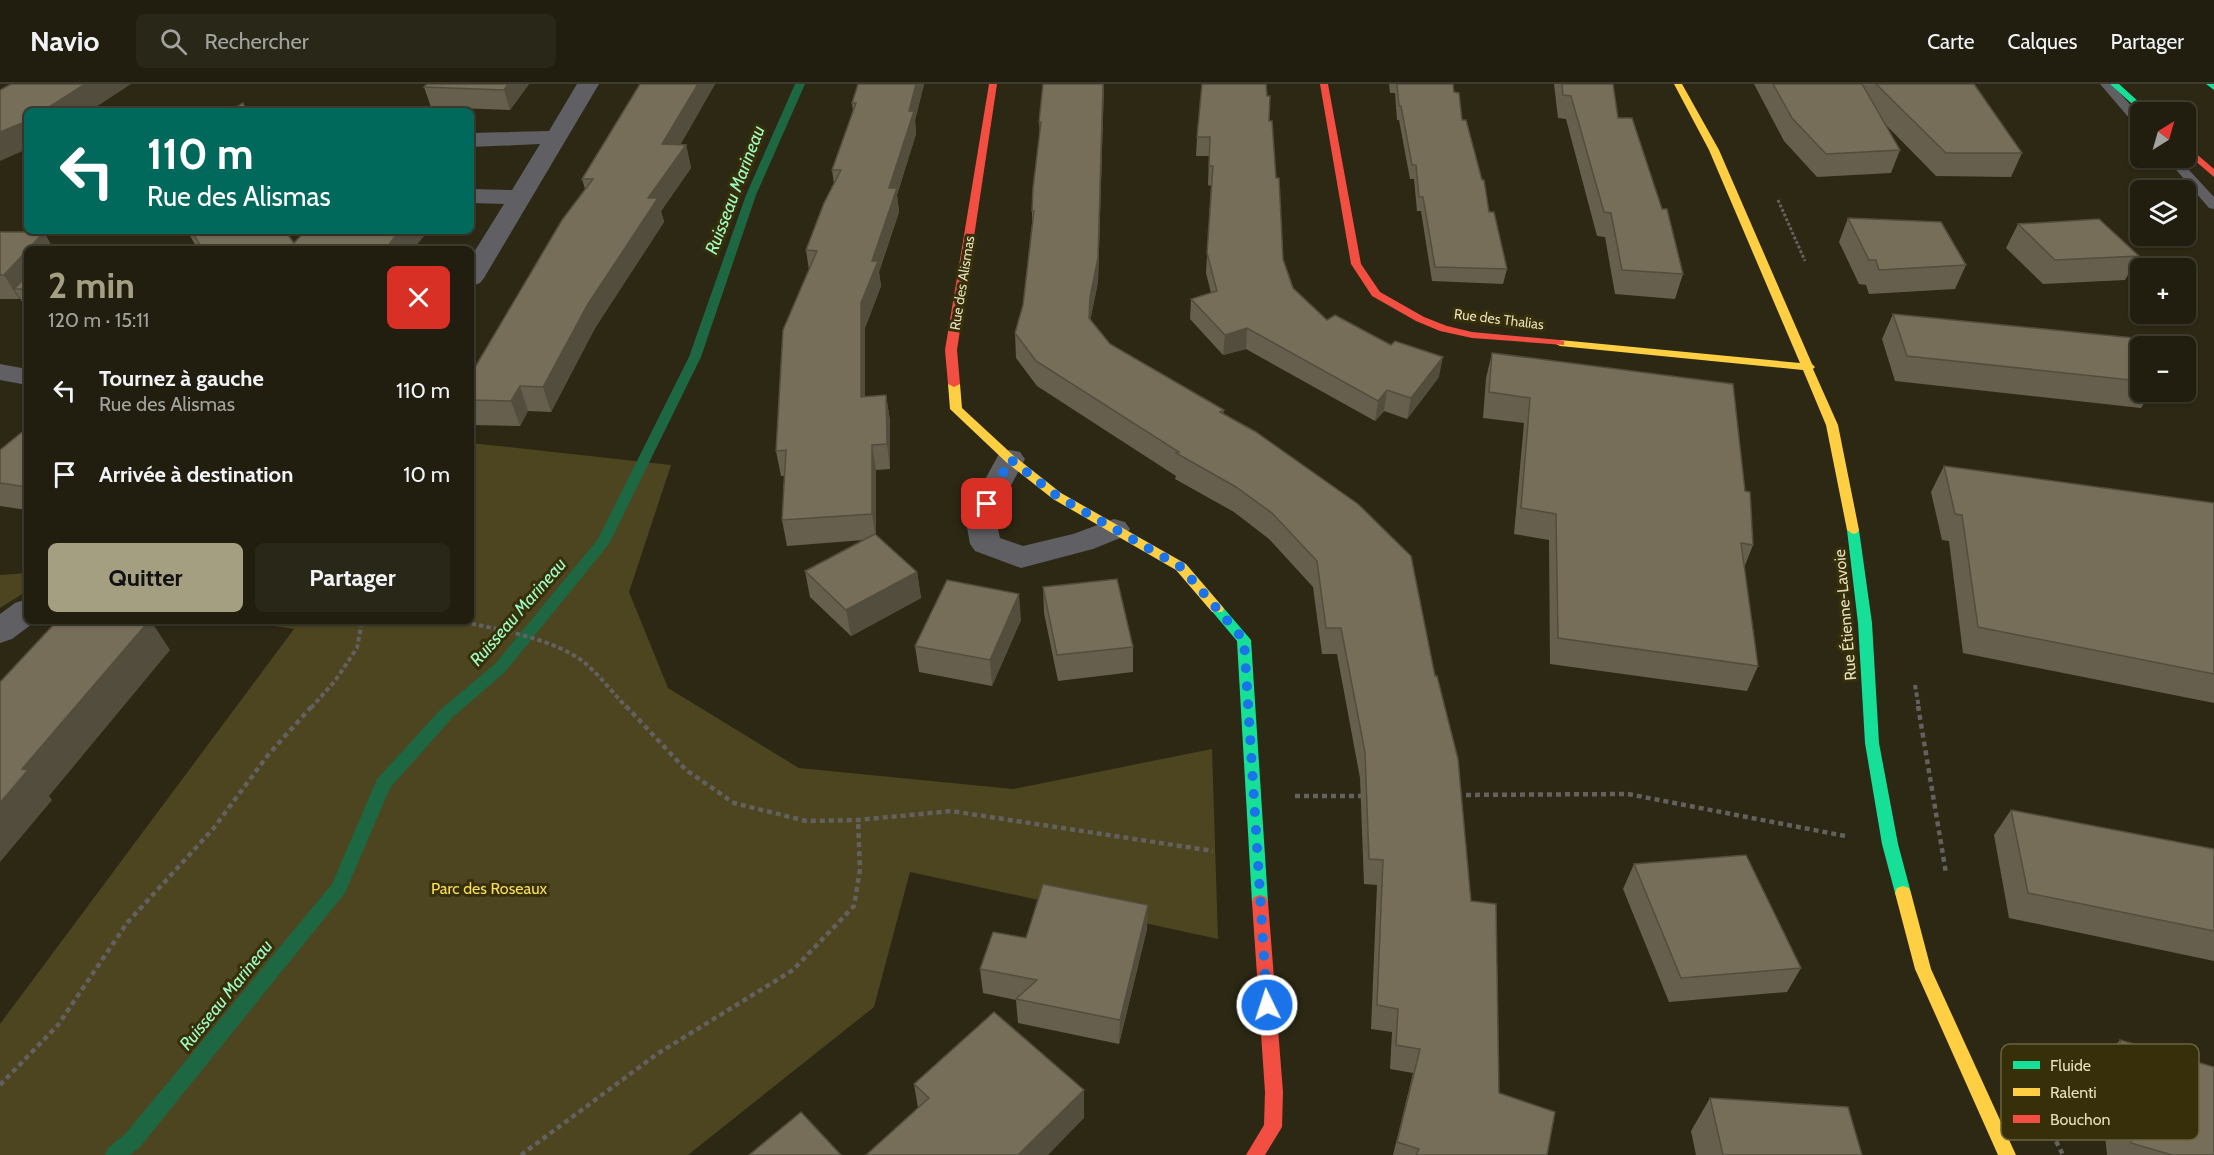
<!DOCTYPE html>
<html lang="fr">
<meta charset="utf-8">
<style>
body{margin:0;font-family:Cabin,sans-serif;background:#292718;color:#f1f3f6;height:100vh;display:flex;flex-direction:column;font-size:22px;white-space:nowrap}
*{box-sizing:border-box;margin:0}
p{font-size:20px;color:#a2a29e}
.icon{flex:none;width:33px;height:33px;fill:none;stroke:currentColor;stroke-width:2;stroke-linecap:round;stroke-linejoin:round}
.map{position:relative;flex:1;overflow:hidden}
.sheet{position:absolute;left:24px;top:162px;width:450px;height:378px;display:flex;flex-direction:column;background:#211e0f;border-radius:9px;box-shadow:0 2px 4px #0004,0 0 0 2px #3e3c2f}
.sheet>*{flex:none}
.guide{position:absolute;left:24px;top:24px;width:450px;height:126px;border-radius:9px;box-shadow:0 2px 4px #0004,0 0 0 2px #3e3c2f;background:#00695c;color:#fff;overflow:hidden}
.needle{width:39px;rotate:37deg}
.tools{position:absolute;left:2130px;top:18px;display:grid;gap:12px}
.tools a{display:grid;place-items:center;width:66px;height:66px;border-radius:9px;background:#211e0f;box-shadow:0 2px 4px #0004,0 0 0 2px #3e3c2f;font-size:30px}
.pin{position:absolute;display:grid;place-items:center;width:51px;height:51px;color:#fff;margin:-26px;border-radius:12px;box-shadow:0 3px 9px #0006}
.me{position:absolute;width:66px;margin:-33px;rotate:356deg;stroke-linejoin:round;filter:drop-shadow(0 0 4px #0008)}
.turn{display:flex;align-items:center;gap:21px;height:126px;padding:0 24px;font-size:27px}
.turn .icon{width:78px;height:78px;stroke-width:2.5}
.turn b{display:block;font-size:42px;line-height:51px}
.round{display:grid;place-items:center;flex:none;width:63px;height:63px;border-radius:9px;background:#292718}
.headline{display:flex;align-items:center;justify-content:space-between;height:102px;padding:0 24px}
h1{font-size:36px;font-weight:700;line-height:45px;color:#a59f82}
.cta{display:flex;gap:12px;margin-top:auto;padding:12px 24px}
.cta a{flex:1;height:69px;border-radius:9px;background:#a59f82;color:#111;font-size:24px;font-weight:700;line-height:69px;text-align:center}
.cta a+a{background:#292718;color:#f1f3f6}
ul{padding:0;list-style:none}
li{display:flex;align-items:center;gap:18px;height:84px;padding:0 24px}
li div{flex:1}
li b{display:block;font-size:22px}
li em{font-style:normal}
header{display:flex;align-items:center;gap:36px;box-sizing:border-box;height:84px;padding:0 30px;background:#211e0f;border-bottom:2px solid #3e3c2f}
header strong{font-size:28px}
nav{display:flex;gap:33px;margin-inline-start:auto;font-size:21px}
.search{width:420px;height:54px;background:#292718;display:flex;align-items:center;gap:15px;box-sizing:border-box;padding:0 21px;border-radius:9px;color:#a2a29e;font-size:22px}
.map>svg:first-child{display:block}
.green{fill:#4d451f}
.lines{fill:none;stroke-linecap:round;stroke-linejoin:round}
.stream{fill:#1d6742;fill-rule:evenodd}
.path-far2{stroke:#62615f;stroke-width:3;stroke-dasharray:3 2;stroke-linecap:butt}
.path-far1{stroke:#62615f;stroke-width:4;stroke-dasharray:4.5 3;stroke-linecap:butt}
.path{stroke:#62615f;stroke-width:4.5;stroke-dasharray:5 4;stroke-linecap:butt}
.lane{fill:#605f63;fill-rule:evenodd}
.street{fill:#605f63;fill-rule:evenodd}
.fast{fill:#16e098;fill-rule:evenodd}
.slow{fill:#ffcf43;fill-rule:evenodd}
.jam{fill:#f24e42;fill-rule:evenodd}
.wall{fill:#665f4d}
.shaded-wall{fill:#534d3e}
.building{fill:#776e59;stroke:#534d3e;stroke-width:1.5}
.route{stroke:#1a73e8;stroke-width:10;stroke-dasharray:0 18}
.labels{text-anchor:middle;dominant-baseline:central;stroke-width:6;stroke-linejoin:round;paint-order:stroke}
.far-street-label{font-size:14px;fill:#e6dfbd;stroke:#372f09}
.street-label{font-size:16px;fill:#e6dfbd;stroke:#372f09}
.park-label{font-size:16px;fill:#fade54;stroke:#372f09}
.water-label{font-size:18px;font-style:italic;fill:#9dfbc5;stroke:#372f09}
.key{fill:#372f09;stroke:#6c643f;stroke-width:1.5}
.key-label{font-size:16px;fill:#e6dfbd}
</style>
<header>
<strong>Navio</strong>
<div class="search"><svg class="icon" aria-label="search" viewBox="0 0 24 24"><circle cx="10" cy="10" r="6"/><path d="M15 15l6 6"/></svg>Rechercher</div>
<nav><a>Carte</a><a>Calques</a><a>Partager</a></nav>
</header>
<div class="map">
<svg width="2214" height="1071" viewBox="0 0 2214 1071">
<rect width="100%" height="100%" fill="#2c2814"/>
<g class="green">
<polygon points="471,359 671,381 629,508 668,604 799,684 1013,705 1212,665 1218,855 910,788 874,923 688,1071 0,1071 0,940 294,545 245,537 471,537"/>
<polygon points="27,489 27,507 0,524 0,491"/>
</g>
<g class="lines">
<polygon class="stream" points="795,0 805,0 756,111 701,273 609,460 505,588 453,633 390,704 345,809 140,1063 130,1071 105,1071 108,1064 126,1049 332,800 377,695 441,625 495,580 598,455 689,273 746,111"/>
<polyline class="path-far2" points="1778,116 1805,177"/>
<g class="path-far1">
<path d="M457 537C494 544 556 555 585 579 600 592 613 609 627 624"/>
<polyline points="1915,601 1919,624"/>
<polyline points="311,624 335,597 357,564 362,537"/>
</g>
<g class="path">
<polyline points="626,622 686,686 734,719 806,737 858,736 951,727 1213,767"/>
<polyline points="1918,622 1946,789"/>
<polyline points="1457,711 1628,710 1845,752"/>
<polyline points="1295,712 1363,712"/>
<polyline points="0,1001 58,941 127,839 213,745 268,671 312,622"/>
<polyline points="2036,1017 2063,1071"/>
<polyline points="521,1071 657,970 793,886 854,822 860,785 858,736"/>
</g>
<g class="lane">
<polygon points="2100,0 2112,0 2140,32 2140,42 2136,42"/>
<polygon points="2166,74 2178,74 2214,113 2214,125 2209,124"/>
</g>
<g class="street">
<polygon points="577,0 599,0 484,194 480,199 471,202 471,173 504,120 471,119 471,105 512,106 540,60 471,63 471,49 549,47"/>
<polygon points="0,280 27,285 27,301 0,296"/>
<polygon points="1010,366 1020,368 1025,375 995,432 1000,454 1023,462 1073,450 1114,435 1125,438 1130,445 1125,452 1093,465 1021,484 975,467 970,460 965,432 1000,368"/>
<polygon points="27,515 27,537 36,537 12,555 0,559 0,530 15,519"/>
</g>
<g class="fast">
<polygon points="2110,0 2119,0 2150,28 2141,28"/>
<polygon points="2206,0 2214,0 2214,6"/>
<polygon points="1853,442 1859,446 1872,539 1879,659 1898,760 1911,809 1909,814 1903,816 1897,814 1895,809 1882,760 1865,659 1858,539 1847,446"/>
<polygon points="1217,520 1222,522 1251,556 1268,818 1266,823 1260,825 1254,823 1252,818 1237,557 1210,525"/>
</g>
<g class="slow">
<polygon points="1674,0 1682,0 1719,66 1812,280 1815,283 1813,285 1838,341 1859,446 1857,449 1853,450 1847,446 1826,341 1803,286 1560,262 1554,259 1560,256 1800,279 1709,66"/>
<polygon points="954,297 960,300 962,324 1014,372 1061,409 1186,480 1222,522 1224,525 1222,528 1212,528 1176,486 1053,415 1006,378 950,325 948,300"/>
<polygon points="1903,802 1909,804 1911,809 1931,885 2016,1071 1998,1071 1915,885 1895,809 1897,804"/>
</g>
<g class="jam">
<polygon points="989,0 997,0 957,266 960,300 954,303 948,300 945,266"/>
<polygon points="1320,0 1328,0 1361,180 1380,208 1424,233 1447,242 1472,248 1560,256 1564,257 1564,261 1472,254 1440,247 1416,237 1372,212 1351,180"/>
<polygon points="2186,61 2214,85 2214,93 2186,69"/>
<polygon points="1260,811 1266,813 1268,818 1283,1008 1282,1043 1265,1071 1246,1071 1264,1041 1265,1008 1252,818 1254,813"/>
</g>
</g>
<g class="wall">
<polygon points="529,0 510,26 431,23 424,3"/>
<polygon points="640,0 715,0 680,61 686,61 691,84 661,127 664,138 595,244 551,328 528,327 520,342 471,341 471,290 585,105 582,95"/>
<polygon points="858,0 924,0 915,36 916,50 897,111 899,128 879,188 881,202 865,244 865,313 886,311 890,337 890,385 876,386 876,451 917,488 921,514 851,552 810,513 805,487 864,456 787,462 782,436 784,392 781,392 776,367 809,186 806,166 834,100 832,86 853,28 852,19"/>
<polygon points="1043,0 1104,0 1098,198 1090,236 1110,260 1224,326 1223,330 1358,420 1471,817 1499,1009 1547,1071 1393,1071 1413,989 1390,985 1392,948 1371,945 1377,801 1364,800 1360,694 1337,570 1322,570 1313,503 1269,455 1234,428 1175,395 1176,392 1037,302 1016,274 1015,249 1023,221 1032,139 1032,127 1040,51 1039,38"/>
<polygon points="1389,0 1453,0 1454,8 1507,185 1503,200 1432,197 1421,127 1417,127 1414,95 1410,95 1399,36 1397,36 1395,9 1390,9"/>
<polygon points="1554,0 1613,0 1618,34 1683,190 1675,215 1615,210 1605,153 1597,152 1566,35 1558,34"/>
<polygon points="1754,0 1974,0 2022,69 2011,93 1936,92 1886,41 1900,66 1891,89 1817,93 1784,57"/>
<polygon points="1269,37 1276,94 1283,175 1293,204 1327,236 1439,293 1407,335 1384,327 1375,337 1246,265 1223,271 1190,235 1191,215 1211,209 1206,189 1211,102 1208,101 1209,72 1196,72 1197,53"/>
<polygon points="1848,134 1966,181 1955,205 1869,210 1866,201 1859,200 1839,158"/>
<polygon points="2018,140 2139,172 2125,196 2043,200 2006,164"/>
<polygon points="187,147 285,147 294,159 428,147 413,165 198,165"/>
<polygon points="0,148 44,148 53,165 27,165 27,227 20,214 19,215 0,215"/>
<polygon points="1893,230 2140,267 2140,308 2151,308 2141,324 1895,297 1882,255"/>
<polygon points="1492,269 1745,407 1753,461 1744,484 1758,582 1747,607 1550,580 1549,456 1514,450 1524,339 1483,334 1486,294"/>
<polygon points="27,344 27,426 0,422 0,366"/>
<polygon points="1944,382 2214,419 2214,619 1963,569 1949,457 1942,456 1931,408"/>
<polygon points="1043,503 1133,563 1133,588 1058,597 1044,529"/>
<polygon points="1021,536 992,602 919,588 915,562"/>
<polygon points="2011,726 2214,765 2214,877 2009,834 1994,751"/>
<polygon points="1634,780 1801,884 1787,908 1669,918 1623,805"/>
<polygon points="1147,845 1119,960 1018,939 1016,916 983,909 980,885 1026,854"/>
<polygon points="2120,956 2214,1071 2107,1071 2098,980"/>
<polygon points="914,1000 1084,1034 918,1024"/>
<polygon points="1710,1014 1862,1071 1696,1071 1691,1047"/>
</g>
<g class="shaded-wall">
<polygon points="85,0 131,0 90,27 43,27"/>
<polygon points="508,0 529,0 510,26 504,6"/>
<polygon points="698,0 715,0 667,84 662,60"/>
<polygon points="916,0 924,0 915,36 916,50 897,111 899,128 879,188 881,202 865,244 865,338 861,313 861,219 889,104"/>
<polygon points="1103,0 1104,0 1098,198 1090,238 1089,234"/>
<polygon points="27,37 27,65 0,77 0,48"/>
<polygon points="686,61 691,84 661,127 664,138 595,244 551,328 543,303 588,220 648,114"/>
<polygon points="399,147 428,147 413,165 386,165"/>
<polygon points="44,148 53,165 28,165"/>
<polygon points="27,166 27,205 14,205 20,214 19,215 4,191"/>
<polygon points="1247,244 1246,265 1223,271 1225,251"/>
<polygon points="1443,273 1439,293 1407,335 1411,314"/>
<polygon points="520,302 528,327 520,342 511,317"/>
<polygon points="1387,306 1384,327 1375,337 1378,317"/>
<polygon points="886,311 890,337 890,385 887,360"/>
<polygon points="872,361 876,386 876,455 872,430"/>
<polygon points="917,488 921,514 851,552 846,526"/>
<polygon points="1019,510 1021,536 992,602 990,576"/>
<polygon points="149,537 151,537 170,566 49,712 52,716 0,778 0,719 22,685"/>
<polygon points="1148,821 1147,845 1119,960 1120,936"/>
<polygon points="1084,1006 1084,1034 1048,1071 1018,1071"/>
</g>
<g class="building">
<polygon points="11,0 85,0 43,27 27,27 27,37 0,48 0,6"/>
<polygon points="427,0 508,0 504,6 424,3"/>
<polygon points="640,0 698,0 662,60 686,61 648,114 658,114 588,220 543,303 520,302 511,317 471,316 471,290 562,136 593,95 582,95"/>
<polygon points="858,0 916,0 909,27 914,27 889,104 897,104 872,177 878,177 861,219 861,313 886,311 887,360 872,361 872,430 782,436 786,366 776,367 783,246 817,167 806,166 824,119 841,86 832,86 856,19 852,19"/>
<polygon points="1043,0 1103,0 1098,174 1090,213 1089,234 1110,260 1224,326 1220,328 1256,348 1358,420 1411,472 1435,592 1437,592 1458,675 1471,817 1496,820 1499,1009 1555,1028 1547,1071 1416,1071 1419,1065 1397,1058 1420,965 1396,961 1398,925 1377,921 1383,776 1369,775 1365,668 1341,544 1326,544 1317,477 1272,429 1236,403 1176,369 1179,368 1036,277 1015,249 1023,221 1034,127 1032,127 1033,104 1041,38 1039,38"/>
<polygon points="1202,0 1266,0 1267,12 1270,12 1269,37 1272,37 1276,94 1279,94 1283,175 1293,204 1327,236 1335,231 1391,261 1395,257 1443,273 1411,314 1387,306 1378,317 1247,244 1225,251 1191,215 1217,207 1207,169 1213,82 1209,82 1210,53 1197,53"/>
<polygon points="1397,0 1453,0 1454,8 1459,9 1462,36 1466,36 1482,96 1484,96 1489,128 1494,128 1507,185 1435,183 1423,113 1419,113 1416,81 1412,81 1401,22 1399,22"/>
<polygon points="1562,0 1613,0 1618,34 1632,34 1662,125 1667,125 1683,190 1622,186 1611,129 1604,128 1571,12 1563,11"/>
<polygon points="1773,0 1862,0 1900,66 1826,70 1792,34"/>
<polygon points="1876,0 1974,0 2022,69 1946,69"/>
<polygon points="243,19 246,27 230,27"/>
<polygon points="1848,134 1941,138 1966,181 1879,186 1876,176 1869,176"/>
<polygon points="2099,135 2139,172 2055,176 2018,140"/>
<polygon points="191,147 285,147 294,159 305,147 399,147 386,165 203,165"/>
<polygon points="0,148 44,148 4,191 0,191"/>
<polygon points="27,192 27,205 14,205"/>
<polygon points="1893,230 2134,254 2140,267 2140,297 1907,272"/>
<polygon points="1492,269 1733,300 1745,407 1750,408 1753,461 1741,459 1758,582 1558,554 1556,430 1521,424 1530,314 1489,308"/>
<polygon points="27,344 27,403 0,399 0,366"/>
<polygon points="1944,382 2214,419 2214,590 1978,543 1962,431 1955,430"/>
<polygon points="875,450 917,488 846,526 805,487"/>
<polygon points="1117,495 1133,563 1057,571 1043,503"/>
<polygon points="947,496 1019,510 990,576 915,562"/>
<polygon points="57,537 149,537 22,685 28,686 0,719 0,598"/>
<polygon points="2011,726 2214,765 2214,847 2028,809"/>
<polygon points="1746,771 1801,884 1681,894 1634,780"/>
<polygon points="1043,800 1148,821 1120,936 1016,915 1037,896 980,885 993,848 1026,854"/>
<polygon points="994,928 1084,1006 1018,1071 866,1071 929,1014 914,1000"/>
<polygon points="2120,956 2214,983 2214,1071 2172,1071 2131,1059"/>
<polygon points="1710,1014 1848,1023 1862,1071 1723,1071"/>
<polygon points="801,1028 841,1071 749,1071"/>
</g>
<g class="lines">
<polyline class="route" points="987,420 1010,375 1057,412 1181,483 1244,556 1267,921"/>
</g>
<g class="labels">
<g class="far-street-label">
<text transform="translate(962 199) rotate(-81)">Rue des Alismas</text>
<text transform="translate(1499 235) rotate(7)">Rue des Thalias</text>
</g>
<g class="street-label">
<text transform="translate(1845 531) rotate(-95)">Rue Étienne-Lavoie</text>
</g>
<g class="park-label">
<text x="489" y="804">Parc des Roseaux</text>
</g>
<g class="water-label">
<text transform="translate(735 106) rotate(-69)">Ruisseau Marineau</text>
<text transform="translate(518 528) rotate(-49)">Ruisseau Marineau</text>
<text transform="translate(226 911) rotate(-51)">Ruisseau Marineau</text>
</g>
</g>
<rect x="2001" y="960" width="198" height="96" rx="9" class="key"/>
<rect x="2013" y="977" width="27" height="8" fill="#16e098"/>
<rect x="2013" y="1004" width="27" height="8" fill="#ffcf43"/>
<rect x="2013" y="1031" width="27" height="8" fill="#f24e42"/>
<g class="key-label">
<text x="2050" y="987">Fluide</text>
<text x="2050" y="1014">Ralenti</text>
<text x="2050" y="1041">Bouchon</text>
</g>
</svg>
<div class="tools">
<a><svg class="needle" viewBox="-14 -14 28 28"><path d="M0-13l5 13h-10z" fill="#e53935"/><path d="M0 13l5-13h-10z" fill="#a2a29e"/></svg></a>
<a><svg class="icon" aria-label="layers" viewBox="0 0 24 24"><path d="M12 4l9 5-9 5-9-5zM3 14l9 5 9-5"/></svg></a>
<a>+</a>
<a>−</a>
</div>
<div class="pin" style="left:987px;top:420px;background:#d93025"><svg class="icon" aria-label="arrive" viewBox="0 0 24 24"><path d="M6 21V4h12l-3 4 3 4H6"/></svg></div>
<svg class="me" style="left:1267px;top:921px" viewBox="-20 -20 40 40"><circle r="17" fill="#1a73e8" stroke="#fff" stroke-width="3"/><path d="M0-11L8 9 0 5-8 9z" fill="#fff"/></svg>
<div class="guide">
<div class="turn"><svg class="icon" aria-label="left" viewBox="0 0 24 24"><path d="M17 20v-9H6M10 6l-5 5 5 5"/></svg><div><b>110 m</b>Rue des Alismas</div></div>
</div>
<section class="sheet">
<div class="headline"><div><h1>2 min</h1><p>120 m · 15:11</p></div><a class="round" style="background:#d93025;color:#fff"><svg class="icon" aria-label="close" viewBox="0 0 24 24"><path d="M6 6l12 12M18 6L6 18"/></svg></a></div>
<ul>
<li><svg class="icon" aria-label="left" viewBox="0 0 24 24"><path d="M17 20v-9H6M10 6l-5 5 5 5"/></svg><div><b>Tournez à gauche</b><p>Rue des Alismas</p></div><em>110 m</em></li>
<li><svg class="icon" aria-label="arrive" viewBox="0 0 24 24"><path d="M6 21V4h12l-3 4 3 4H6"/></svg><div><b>Arrivée à destination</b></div><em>10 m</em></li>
</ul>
<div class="cta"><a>Quitter</a><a>Partager</a></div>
</section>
</div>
